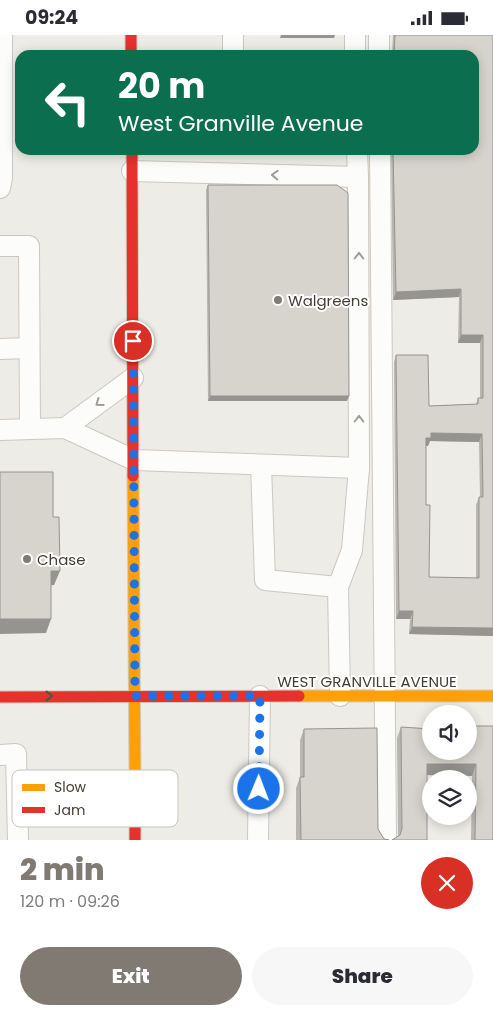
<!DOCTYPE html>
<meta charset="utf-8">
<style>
body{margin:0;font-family:Poppins,sans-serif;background:#f7f7f7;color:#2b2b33;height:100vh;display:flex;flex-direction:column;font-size:19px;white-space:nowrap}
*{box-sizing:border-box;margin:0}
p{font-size:16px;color:#7c7c81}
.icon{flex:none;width:28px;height:28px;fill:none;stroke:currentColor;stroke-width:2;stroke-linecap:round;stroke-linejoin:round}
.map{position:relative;height:805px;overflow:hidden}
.details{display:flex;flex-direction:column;background:#fff;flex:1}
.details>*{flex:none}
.top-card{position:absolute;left:15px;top:15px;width:464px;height:105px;border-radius:15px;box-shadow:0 2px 12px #0003;background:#0b6e4f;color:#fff;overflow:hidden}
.fabs{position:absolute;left:422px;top:670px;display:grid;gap:10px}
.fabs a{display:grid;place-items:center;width:55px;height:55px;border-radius:50%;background:#fff;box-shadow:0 2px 12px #0003;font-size:25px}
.pin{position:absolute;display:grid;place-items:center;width:42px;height:42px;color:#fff;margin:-21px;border:2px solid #fff;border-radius:50%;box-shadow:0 1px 5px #0007}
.me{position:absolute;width:55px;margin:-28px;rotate:1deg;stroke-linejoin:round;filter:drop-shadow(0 0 4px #0008)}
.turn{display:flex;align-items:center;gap:18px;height:105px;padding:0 20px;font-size:22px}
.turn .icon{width:65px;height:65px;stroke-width:2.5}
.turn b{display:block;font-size:35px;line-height:42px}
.round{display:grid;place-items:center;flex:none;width:52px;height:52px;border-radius:26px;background:#f7f7f7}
.headline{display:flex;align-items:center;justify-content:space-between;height:85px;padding:0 20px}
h1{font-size:30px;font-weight:800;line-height:38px;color:#807a72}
.primary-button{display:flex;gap:10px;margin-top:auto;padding:10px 20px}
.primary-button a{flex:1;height:58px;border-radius:30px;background:#807a72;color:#fff;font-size:20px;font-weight:800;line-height:58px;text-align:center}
.primary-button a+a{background:#f7f7f7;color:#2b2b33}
.status{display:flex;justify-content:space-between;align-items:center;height:35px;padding:0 25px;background:#fff;direction:ltr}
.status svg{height:14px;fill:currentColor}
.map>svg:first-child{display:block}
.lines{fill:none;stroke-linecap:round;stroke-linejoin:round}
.lane-casing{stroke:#cbc8c2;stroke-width:22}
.slow-casing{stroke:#d0cabe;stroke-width:13}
.jam-casing{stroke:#d0cabe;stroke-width:13}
.lane{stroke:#fcfcfb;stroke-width:20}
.slow{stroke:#ff9f0a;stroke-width:11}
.jam{stroke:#e5322d;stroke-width:11}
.wall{fill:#b9b5b0;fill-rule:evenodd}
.shaded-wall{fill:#969490}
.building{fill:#d7d3cd;stroke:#969490;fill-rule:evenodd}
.oneway{stroke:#a09c97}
.oneway2{stroke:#3e613d}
.route{stroke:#1a73e8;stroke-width:9;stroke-dasharray:0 16.2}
.poi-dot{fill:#807a72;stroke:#fff;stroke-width:2}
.labels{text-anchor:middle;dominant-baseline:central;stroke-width:4;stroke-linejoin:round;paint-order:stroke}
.poi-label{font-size:15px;fill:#443d33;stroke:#fff;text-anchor:start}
.street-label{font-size:15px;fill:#443d33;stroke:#fff}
.key{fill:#fff;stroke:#c7c5c2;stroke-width:1}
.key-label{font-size:14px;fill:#443d33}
</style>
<div class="status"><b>09:24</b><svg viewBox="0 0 49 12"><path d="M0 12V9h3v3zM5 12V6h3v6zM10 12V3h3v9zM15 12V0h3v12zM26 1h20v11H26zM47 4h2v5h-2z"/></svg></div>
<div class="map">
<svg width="493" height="805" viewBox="0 0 493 805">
<rect width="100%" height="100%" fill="#eeece6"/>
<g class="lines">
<defs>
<g id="lane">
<polyline points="355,0 355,20"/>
<polyline points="379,0 379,20"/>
<polyline points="233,20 233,0"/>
<polyline points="357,115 358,142"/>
<polyline points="380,115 386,805"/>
<polyline points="132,136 358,142 359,433 352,515 338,552 340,661"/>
<polyline points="0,153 2,143 2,0"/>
<polyline points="0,211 29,211 30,394"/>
<polyline points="0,314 29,313"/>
<polyline points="65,393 133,343"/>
<polyline points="0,395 65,393 134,425 359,433"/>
<polyline points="261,430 265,545 338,552"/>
<polyline points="0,720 16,719 18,805"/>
<polyline points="258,805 260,661"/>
</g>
<g id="slow">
<polyline points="133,441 135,741"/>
<polyline points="299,661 493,661"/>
</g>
<g id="jam">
<polyline points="131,0 131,20"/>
<polyline points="132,115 133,441"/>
<polyline points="0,662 299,661"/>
<polyline points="135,741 135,805"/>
</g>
</defs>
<use href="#lane" class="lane-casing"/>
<use href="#slow" class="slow-casing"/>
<use href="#jam" class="jam-casing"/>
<use href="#lane" class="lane"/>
<use href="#slow" class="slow"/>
<use href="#jam" class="jam"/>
</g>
<g class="wall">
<path d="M393 0H493V601L409 599 410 584H396L394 327 396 320 429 371 476 369 478 363H480V308H458L459 262 393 265 391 115H474V20H392ZM430 406 479 407 480 462H479L476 470V543L429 542 426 470V411H428Z"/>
<polygon points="208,150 347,366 208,366 206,155"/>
<polygon points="469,691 493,805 471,805 472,741 427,740 427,805 398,801 397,703 401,692 469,716"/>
<polygon points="304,694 378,794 384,804 389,805 296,805 296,753 300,742 300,705"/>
</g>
<g class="shaded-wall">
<polygon points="281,0 335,0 334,3 280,3"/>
<polygon points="461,254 459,262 393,265 396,257"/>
<polygon points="461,300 483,300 480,308 458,308"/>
<polygon points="210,361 349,361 347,366 208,366"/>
<polygon points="431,398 482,399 479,407 430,406 428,411 423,411 426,403"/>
<polygon points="51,536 60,536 54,550 45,551"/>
<polygon points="399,576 413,576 410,584 396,584"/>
<polygon points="0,584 51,584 46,598 0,599"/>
<polygon points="412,592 493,593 493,601 409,599"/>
<polygon points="427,729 476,729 472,741 423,740"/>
</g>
<g class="building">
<path d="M395 0H493V593L412 592 413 576H399L396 320H428L429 371 478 369V363H483V300H461V254L396 257 393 115H474V20H394ZM431 398 482 399 483 462H479V543L429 542 430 470H426V403H431Z"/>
<polygon points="208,150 337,150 348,158 349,361 210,361"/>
<polygon points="0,437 53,437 53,482 59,482 60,536 51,536 51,584 0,584"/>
<polygon points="469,691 493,691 493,805 475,805 476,729 427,729 427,805 392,805 400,800 402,794 401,692 431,694 431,716 469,716"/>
<polygon points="377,693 378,794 384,804 389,805 301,805 300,742 304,742 304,694"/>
</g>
<defs><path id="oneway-chevron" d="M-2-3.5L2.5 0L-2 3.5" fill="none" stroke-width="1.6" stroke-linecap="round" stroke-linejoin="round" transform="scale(1.25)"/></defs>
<g class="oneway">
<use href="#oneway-chevron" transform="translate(275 140) rotate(-178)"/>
<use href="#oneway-chevron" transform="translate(359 221) rotate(-90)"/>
<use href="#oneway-chevron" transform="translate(99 368) rotate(144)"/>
<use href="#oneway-chevron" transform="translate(359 384) rotate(-90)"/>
</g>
<use class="oneway2" href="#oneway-chevron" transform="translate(49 661)"/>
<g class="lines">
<polyline class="route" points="133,306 135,661 260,661 259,754"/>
</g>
<g class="poi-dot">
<circle cx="278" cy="265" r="5"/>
<circle cx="27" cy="524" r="5"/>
</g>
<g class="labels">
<g class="poi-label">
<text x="288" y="265">Walgreens</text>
<text x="37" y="524">Chase</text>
</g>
<g class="street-label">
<text x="367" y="646">WEST GRANVILLE AVENUE</text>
</g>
</g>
<rect x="12" y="735" width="166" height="57" rx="8" class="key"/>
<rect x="22" y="749" width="23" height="7" fill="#ff9f0a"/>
<rect x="22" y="772" width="23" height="6" fill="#e5322d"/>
<g class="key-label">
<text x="54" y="757">Slow</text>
<text x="54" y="780">Jam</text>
</g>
</svg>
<div class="fabs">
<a><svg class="icon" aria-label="sound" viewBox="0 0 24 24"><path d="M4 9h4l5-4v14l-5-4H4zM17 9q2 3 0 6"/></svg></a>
<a><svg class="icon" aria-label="layers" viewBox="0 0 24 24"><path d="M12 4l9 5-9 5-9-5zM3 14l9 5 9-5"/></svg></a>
</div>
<div class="pin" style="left:133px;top:306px;background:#d93025"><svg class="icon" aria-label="arrive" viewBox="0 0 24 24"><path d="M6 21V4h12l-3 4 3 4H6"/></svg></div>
<svg class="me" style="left:259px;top:754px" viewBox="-20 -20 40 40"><circle r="17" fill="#1a73e8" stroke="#fff" stroke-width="3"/><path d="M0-11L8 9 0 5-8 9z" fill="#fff"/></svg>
<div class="top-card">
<div class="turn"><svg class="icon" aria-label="left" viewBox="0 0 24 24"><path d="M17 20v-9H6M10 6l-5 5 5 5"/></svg><div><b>20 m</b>West Granville Avenue</div></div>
</div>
</div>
<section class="details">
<div class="headline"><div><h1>2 min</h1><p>120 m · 09:26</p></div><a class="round" style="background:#d93025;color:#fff"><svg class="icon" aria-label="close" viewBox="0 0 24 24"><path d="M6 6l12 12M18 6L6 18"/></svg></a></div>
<div class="primary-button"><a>Exit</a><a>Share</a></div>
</section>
